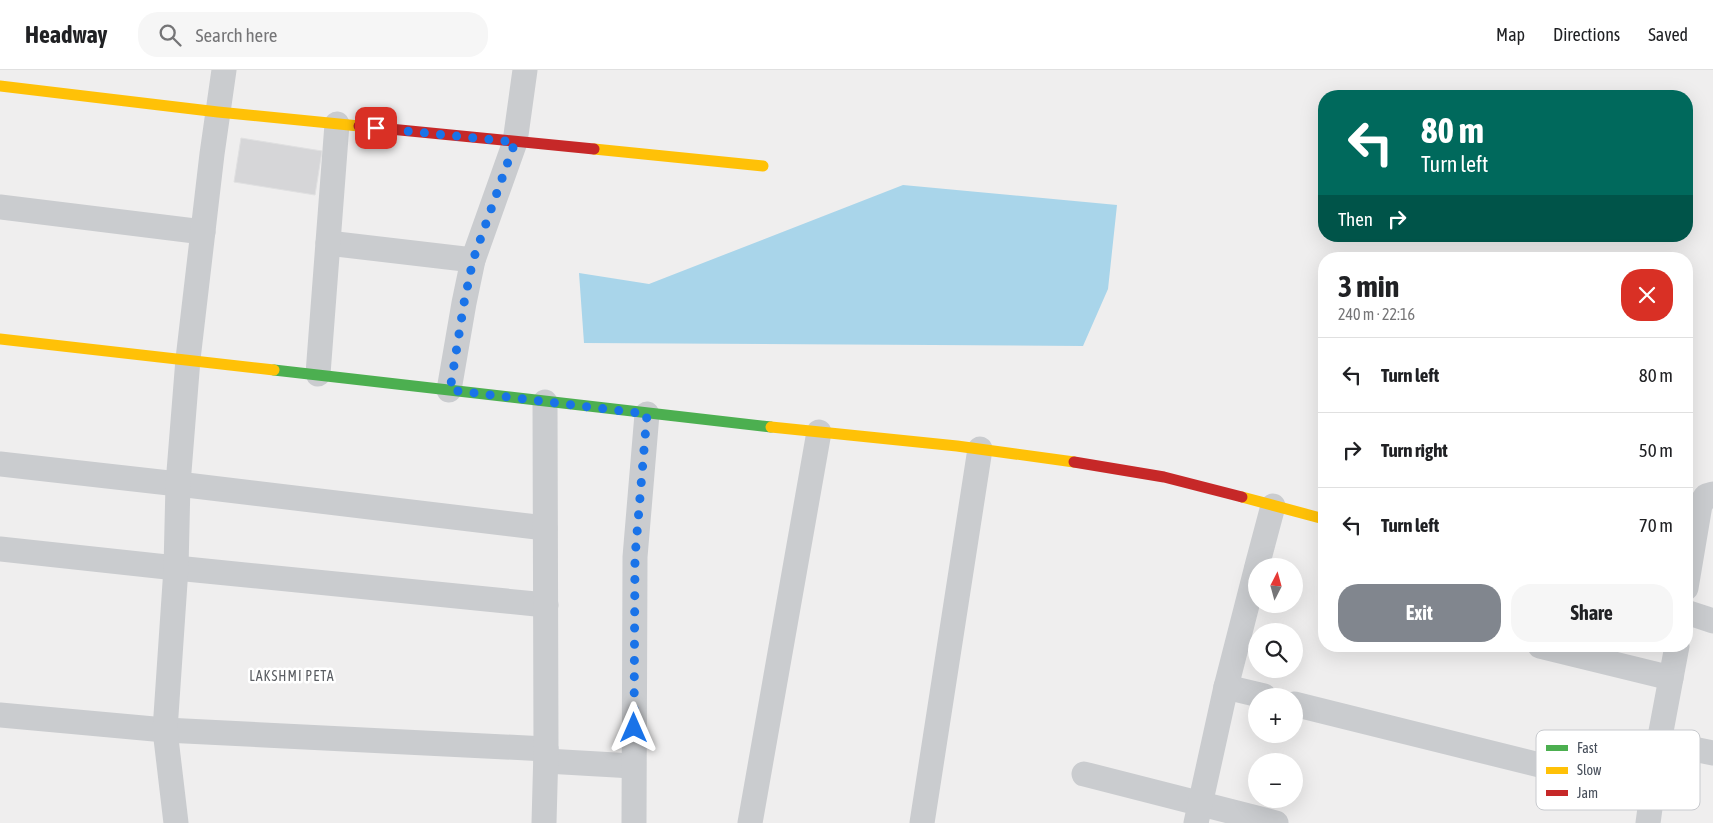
<!DOCTYPE html>
<meta charset="utf-8">
<style>
body{margin:0;font-family:"Asap Condensed",sans-serif;background:#f6f6f6;color:#202124;height:100vh;display:flex;flex-direction:column;font-size:19px;white-space:nowrap}
*{box-sizing:border-box;margin:0}
p{font-size:16px;color:#757577}
.icon{flex:none;width:28px;height:28px;fill:none;stroke:currentColor;stroke-width:2;stroke-linecap:round;stroke-linejoin:round}
.map{position:relative;flex:1;overflow:hidden}
.drawer{position:absolute;left:1318px;top:182px;width:375px;height:400px;display:flex;flex-direction:column;background:#fff;border-radius:20px;box-shadow:0 5px 20px #0002}
.drawer>*{flex:none}
.banner{position:absolute;left:1318px;top:20px;width:375px;height:152px;border-radius:20px;box-shadow:0 5px 20px #0002;background:#00695c;color:#fff;overflow:hidden}
.needle{width:32px;rotate:6deg}
.fabs{position:absolute;left:1248px;top:488px;display:grid;gap:10px}
.fabs a{display:grid;place-items:center;width:55px;height:55px;border-radius:50%;background:#fff;box-shadow:0 5px 20px #0002;font-size:25px}
.pin{position:absolute;display:grid;place-items:center;width:42px;height:42px;color:#fff;margin:-21px;border-radius:10px;box-shadow:0 2px 8px #0006}
.me{position:absolute;width:55px;margin:-28px;rotate:0deg;stroke-linejoin:round;filter:drop-shadow(0 0 4px #0008)}
.turn{display:flex;align-items:center;gap:18px;height:105px;padding:0 20px;font-size:22px}
.turn .icon{width:65px;height:65px;stroke-width:2.5}
.turn b{display:block;font-size:35px;line-height:42px}
.then{display:flex;align-items:center;height:48px;padding:0 20px;background:#0003;gap:10px;font-size:19px}
.round{display:grid;place-items:center;flex:none;width:52px;height:52px;border-radius:20px;background:#f6f6f6}
.overview{display:flex;align-items:center;justify-content:space-between;height:85px;padding:0 20px}
h1{font-size:30px;font-weight:700;line-height:38px}
.action{display:flex;gap:10px;margin-top:auto;padding:10px 20px}
.action a{flex:1;height:58px;border-radius:20px;background:#81868e;color:#fff;font-size:20px;font-weight:700;line-height:58px;text-align:center}
.action a+a{background:#f6f6f6;color:#202124}
ul{padding:0;list-style:none}
li{display:flex;align-items:center;gap:15px;height:75px;padding:0 20px;border-top:1px solid #e0e0e0}
li div{flex:1}
li b{display:block;font-size:19px}
li em{font-style:normal}
header{display:flex;align-items:center;gap:30px;box-sizing:border-box;height:70px;padding:0 25px;background:#fff;border-bottom:1px solid #e0e0e0}
header strong{font-size:24px}
nav{display:flex;gap:28px;margin-inline-start:auto;font-size:18px}
.search{width:350px;height:45px;background:#f6f6f6;display:flex;align-items:center;gap:12px;box-sizing:border-box;padding:0 18px;border-radius:20px;color:#757577;font-size:19px}
.map>svg:first-child{display:block}
.water{fill:#a9d5ea}
.building{fill:#d6d6d8;stroke:#e0e0e1}
.lines{fill:none;stroke-linecap:round;stroke-linejoin:round}
.street{stroke:#cacccf;stroke-width:25}
.fast{stroke:#4caf50;stroke-width:11}
.slow{stroke:#ffc107;stroke-width:11}
.jam{stroke:#c62828;stroke-width:11}
.route{stroke:#1a73e8;stroke-width:9;stroke-dasharray:0 16.2}
.labels{text-anchor:middle;dominant-baseline:central;stroke-width:5;stroke-linejoin:round;paint-order:stroke}
.neighbourhood-label{font-size:14px;letter-spacing:1px;fill:#5a5d62;stroke:#fff}
.key{fill:#fff;stroke:#c8cace;stroke-width:1}
.key-label{font-size:14px;fill:#464e5a}
</style>
<header>
<strong>Headway</strong>
<div class="search"><svg class="icon" aria-label="search" viewBox="0 0 24 24"><circle cx="10" cy="10" r="6"/><path d="M15 15l6 6"/></svg>Search here</div>
<nav><a>Map</a><a>Directions</a><a>Saved</a></nav>
</header>
<div class="map">
<svg width="1713" height="753" viewBox="0 0 1713 753">
<rect width="100%" height="100%" fill="#efeeee"/>
<polygon class="water" points="903,115 1117,135 1108,219 1083,276 584,273 579,203 649,214"/>
<polygon class="building" points="241,68 322,81 315,125 234,112"/>
<g class="lines">
<g class="street">
<polyline points="0,137 203,162"/>
<polyline points="328,173 473,190"/>
<polyline points="318,304 337,54"/>
<polyline points="449,320 464,233 473,190 515,72 525,0"/>
<polyline points="0,394 178,414 545,458"/>
<polyline points="0,479 176,498 546,535"/>
<polyline points="1257,496 1273,436"/>
<polyline points="1686,518 1700,435 1706,426 1713,424"/>
<polyline points="1686,542 1713,551"/>
<polyline points="1540,576 1671,608"/>
<polyline points="1226,617 1264,626"/>
<polyline points="1294,634 1652,723"/>
<polyline points="0,645 165,660 546,679"/>
<polyline points="1659,672 1713,683"/>
<polyline points="546,691 633,696"/>
<polyline points="1084,704 1276,753"/>
<polyline points="176,753 165,660 176,498 178,414 188,289 212,84 224,0"/>
<polyline points="544,753 546,679 545,332"/>
<polyline points="634,753 635,487 647,344"/>
<polyline points="750,753 819,362"/>
<polyline points="922,753 980,379"/>
<polyline points="1196,753 1226,617 1256,500"/>
<polyline points="1648,753 1659,672 1677,576"/>
</g>
<polyline class="fast" points="274,300 771,357"/>
<g class="slow">
<polyline points="0,16 218,42 359,56"/>
<polyline points="594,79 763,96"/>
<polyline points="0,269 274,300"/>
<polyline points="771,357 957,376 1074,392"/>
<polyline points="1242,427 1324,449"/>
</g>
<g class="jam">
<polyline points="359,56 594,79"/>
<polyline points="1074,392 1164,407 1242,427"/>
</g>
</g>
<g class="lines">
<polyline class="route" points="376,58 515,72 473,190 464,233 450,320 647,344 635,487 634,658"/>
</g>
<g class="labels">
<g class="neighbourhood-label">
<text x="292" y="606">LAKSHMI PETA</text>
</g>
</g>
<rect x="1536" y="660" width="164" height="80" rx="8" class="key"/>
<rect x="1546" y="675" width="22" height="6" fill="#4caf50"/>
<rect x="1546" y="697" width="22" height="7" fill="#ffc107"/>
<rect x="1546" y="720" width="22" height="6" fill="#c62828"/>
<g class="key-label">
<text x="1577" y="683">Fast</text>
<text x="1577" y="705">Slow</text>
<text x="1577" y="728">Jam</text>
</g>
</svg>
<div class="fabs">
<a><svg class="needle" viewBox="-14 -14 28 28"><path d="M0-13l5 13h-10z" fill="#e53935"/><path d="M0 13l5-13h-10z" fill="#757577"/></svg></a>
<a><svg class="icon" aria-label="search" viewBox="0 0 24 24"><circle cx="10" cy="10" r="6"/><path d="M15 15l6 6"/></svg></a>
<a>+</a>
<a>−</a>
</div>
<div class="pin" style="left:376px;top:58px;background:#d93025"><svg class="icon" aria-label="arrive" viewBox="0 0 24 24"><path d="M6 21V4h12l-3 4 3 4H6"/></svg></div>
<svg class="me" style="left:634px;top:658px" viewBox="-20 -20 40 40"><path d="M0-17L14 15 0 8-14 15z" fill="#1a73e8" stroke="#fff" stroke-width="4"/></svg>
<div class="banner">
<div class="turn"><svg class="icon" aria-label="left" viewBox="0 0 24 24"><path d="M17 20v-9H6M10 6l-5 5 5 5"/></svg><div><b>80 m</b>Turn left</div></div>
<div class="then">Then<svg class="icon" aria-label="right" viewBox="0 0 24 24"><path d="M7 20v-9h11M14 6l5 5-5 5"/></svg></div>
</div>
<section class="drawer">
<div class="overview"><div><h1>3 min</h1><p>240 m · 22:16</p></div><a class="round" style="background:#d93025;color:#fff"><svg class="icon" aria-label="close" viewBox="0 0 24 24"><path d="M6 6l12 12M18 6L6 18"/></svg></a></div>
<ul>
<li><svg class="icon" aria-label="left" viewBox="0 0 24 24"><path d="M17 20v-9H6M10 6l-5 5 5 5"/></svg><div><b>Turn left</b></div><em>80 m</em></li>
<li><svg class="icon" aria-label="right" viewBox="0 0 24 24"><path d="M7 20v-9h11M14 6l5 5-5 5"/></svg><div><b>Turn right</b></div><em>50 m</em></li>
<li><svg class="icon" aria-label="left" viewBox="0 0 24 24"><path d="M17 20v-9H6M10 6l-5 5 5 5"/></svg><div><b>Turn left</b></div><em>70 m</em></li>
</ul>
<div class="action"><a>Exit</a><a>Share</a></div>
</section>
</div>
